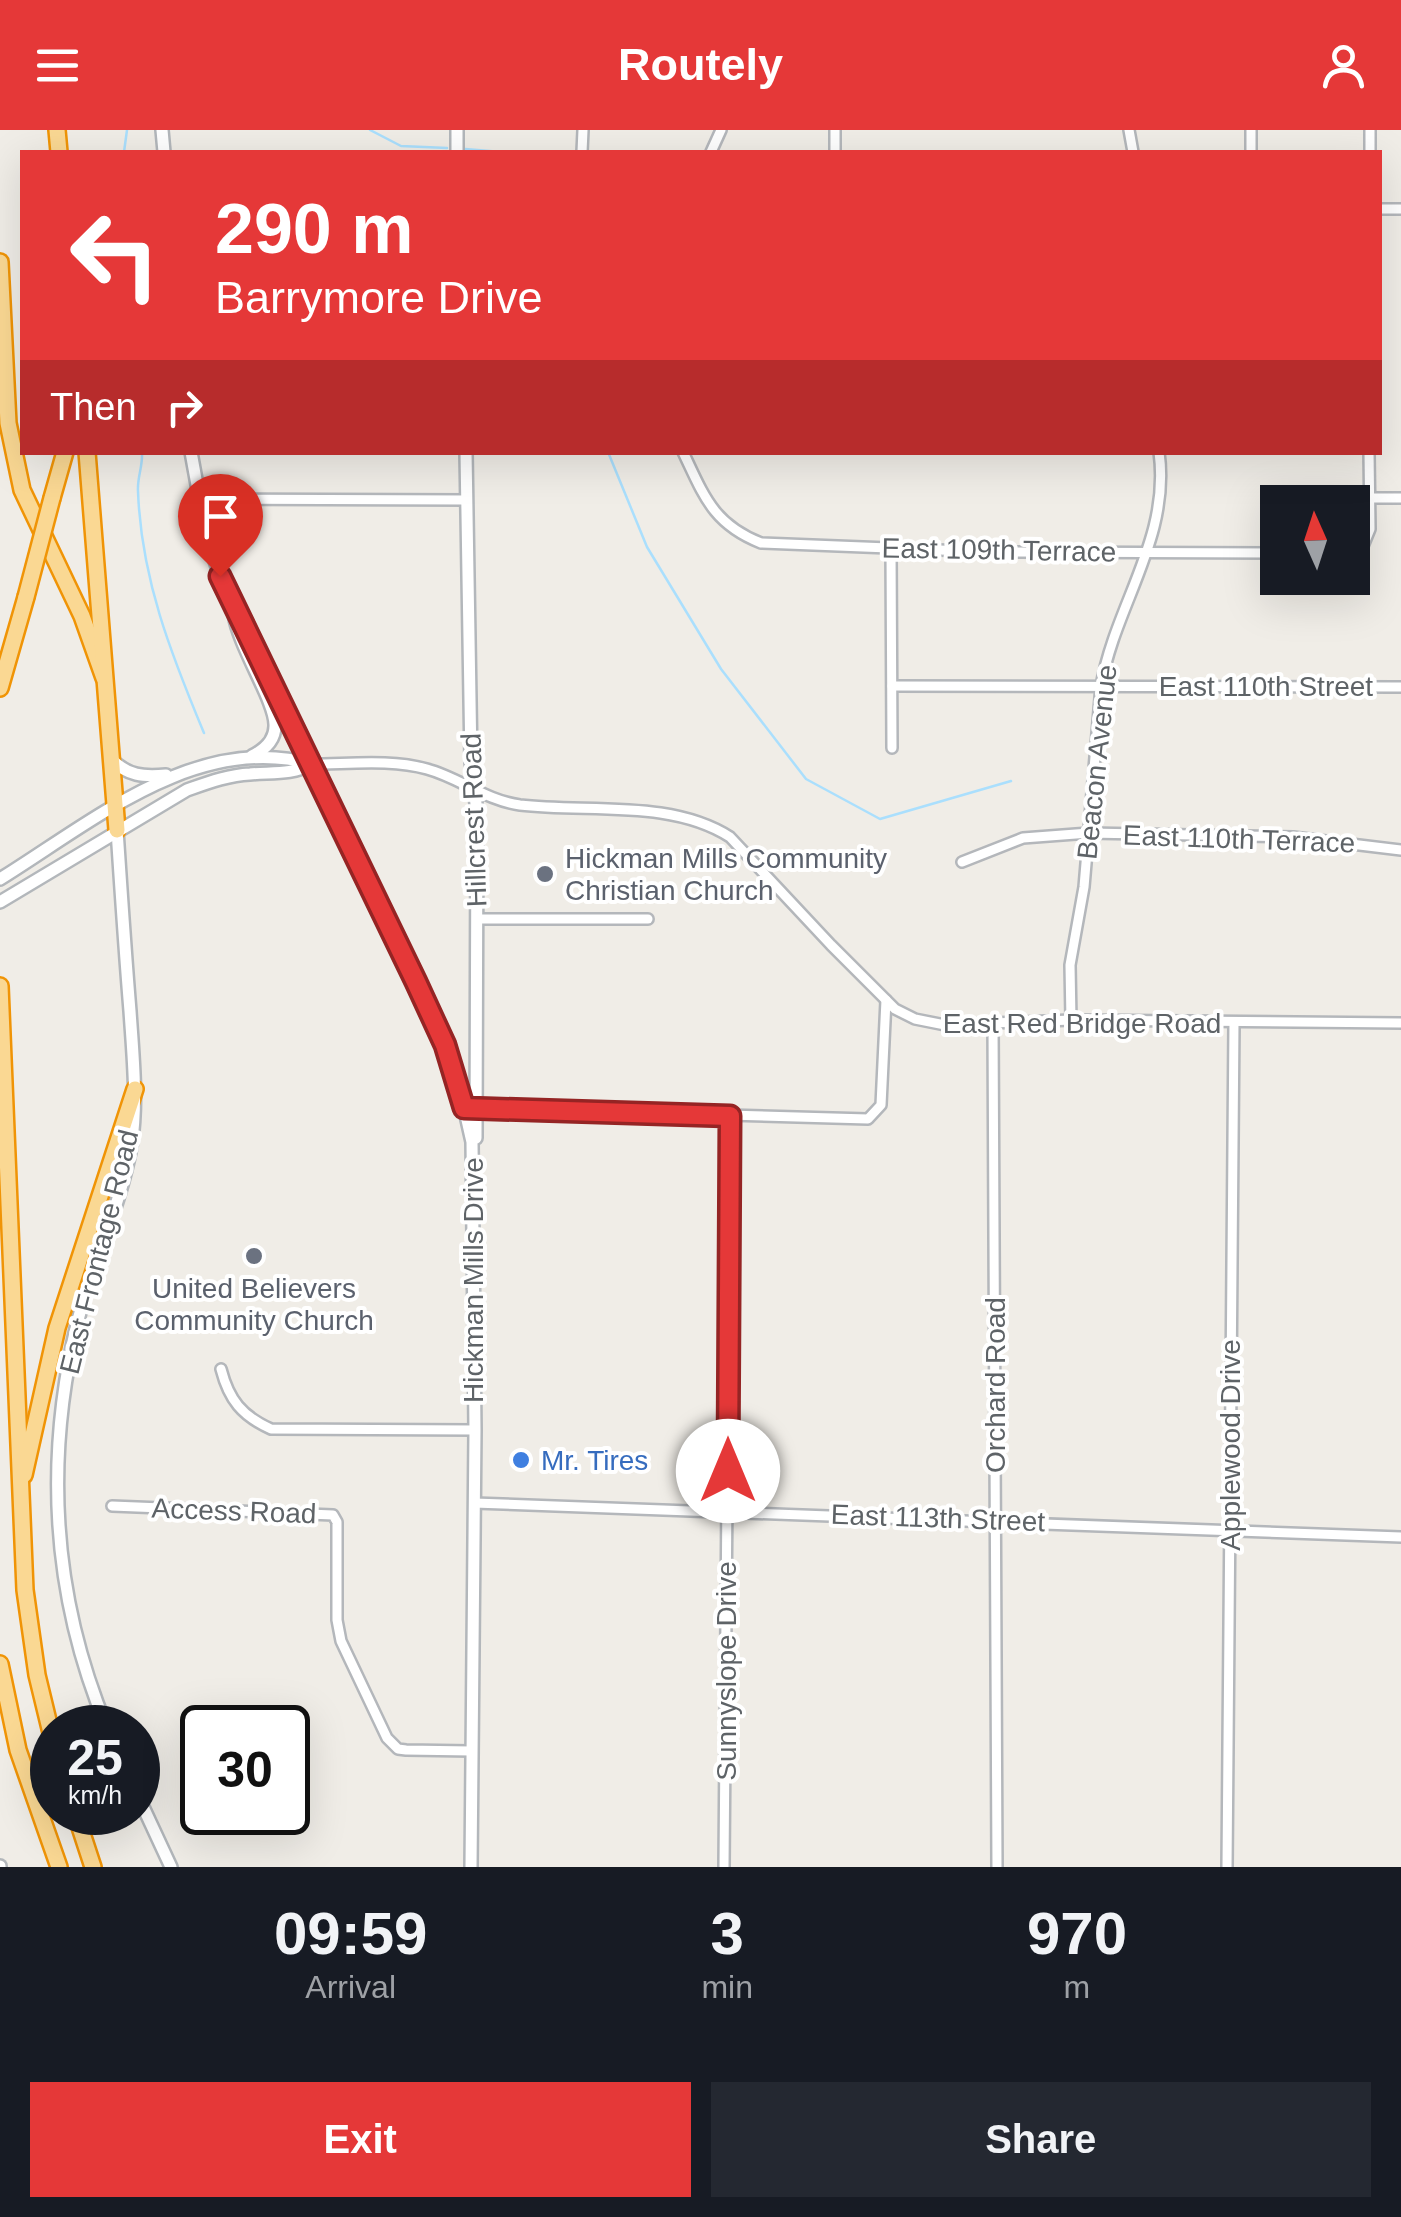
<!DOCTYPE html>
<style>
body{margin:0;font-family:Helvetica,sans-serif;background:#242831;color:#f1f3f6;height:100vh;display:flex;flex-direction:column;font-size:38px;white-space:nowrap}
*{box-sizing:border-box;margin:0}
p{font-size:32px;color:#9ea1a6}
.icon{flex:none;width:55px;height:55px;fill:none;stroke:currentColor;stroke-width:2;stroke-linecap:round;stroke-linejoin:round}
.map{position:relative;height:1737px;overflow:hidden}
.sheet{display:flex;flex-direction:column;background:#171b24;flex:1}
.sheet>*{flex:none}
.top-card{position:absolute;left:20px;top:20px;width:1362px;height:305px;border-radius:0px;box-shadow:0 10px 40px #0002;background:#e53838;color:#fff;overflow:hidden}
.needle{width:65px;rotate:357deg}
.controls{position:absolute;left:1260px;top:355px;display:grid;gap:20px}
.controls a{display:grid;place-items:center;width:110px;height:110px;border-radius:0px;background:#171b24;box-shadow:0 10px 40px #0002;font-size:50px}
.speed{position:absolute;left:30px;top:1575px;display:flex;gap:20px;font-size:50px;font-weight:700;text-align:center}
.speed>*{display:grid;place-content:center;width:130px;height:130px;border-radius:50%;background:#171b24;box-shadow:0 10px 40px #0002;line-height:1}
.speed small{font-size:25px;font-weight:400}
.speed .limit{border:5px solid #111;border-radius:15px;background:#fff;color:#111}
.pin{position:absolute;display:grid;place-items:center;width:85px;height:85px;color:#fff;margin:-102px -42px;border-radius:50% 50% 50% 0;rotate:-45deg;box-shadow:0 0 10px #0007}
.pin .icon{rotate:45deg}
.me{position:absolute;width:110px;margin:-55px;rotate:0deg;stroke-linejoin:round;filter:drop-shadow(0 0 8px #0008)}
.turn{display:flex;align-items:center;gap:35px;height:210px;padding:0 30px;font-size:45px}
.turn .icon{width:130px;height:130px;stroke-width:2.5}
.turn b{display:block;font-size:70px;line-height:85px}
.then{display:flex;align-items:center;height:95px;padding:0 30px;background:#0003;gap:20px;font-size:38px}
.eta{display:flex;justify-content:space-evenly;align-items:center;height:170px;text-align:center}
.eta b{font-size:60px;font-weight:800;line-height:70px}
.cta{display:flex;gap:20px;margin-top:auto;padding:20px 30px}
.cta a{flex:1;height:115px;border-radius:0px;background:#e53838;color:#fff;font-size:40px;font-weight:800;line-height:115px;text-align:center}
.cta a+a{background:#242831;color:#f1f3f6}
header{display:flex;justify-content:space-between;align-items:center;height:130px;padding:0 30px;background:#e53838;color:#fff;font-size:45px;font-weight:800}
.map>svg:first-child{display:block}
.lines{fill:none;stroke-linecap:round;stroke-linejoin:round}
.stream{stroke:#aadffd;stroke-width:2.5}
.street-casing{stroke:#b4b7bb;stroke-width:14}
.secondary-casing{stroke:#b3b7bb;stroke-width:16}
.highway-casing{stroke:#f09406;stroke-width:20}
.street{stroke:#fff;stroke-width:9}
.secondary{stroke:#fff;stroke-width:11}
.highway{stroke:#fad893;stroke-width:15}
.highway-bridge-casing{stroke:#f09406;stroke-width:20;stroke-linecap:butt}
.highway-bridge{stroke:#fad893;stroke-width:15}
.route-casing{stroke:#952424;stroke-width:25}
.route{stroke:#e53838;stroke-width:18}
.worship-dot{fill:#6b7280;stroke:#fff;stroke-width:4}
.shop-dot{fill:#3f7fe0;stroke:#fff;stroke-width:4}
.labels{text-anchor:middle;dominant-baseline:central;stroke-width:8;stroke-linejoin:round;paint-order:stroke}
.street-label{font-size:28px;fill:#5e6367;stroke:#fff}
.worship-label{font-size:28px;fill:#5b616d;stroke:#fff;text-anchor:start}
.shop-label{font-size:28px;fill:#366cbe;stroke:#fff;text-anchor:start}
</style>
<header><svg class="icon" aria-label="menu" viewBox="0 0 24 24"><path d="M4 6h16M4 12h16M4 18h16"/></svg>Routely<svg class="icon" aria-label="person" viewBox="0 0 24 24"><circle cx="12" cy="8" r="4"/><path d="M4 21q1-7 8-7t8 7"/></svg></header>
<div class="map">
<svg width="1401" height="1737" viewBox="0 0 1401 1737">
<rect width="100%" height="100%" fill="#f0ede7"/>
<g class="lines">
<g class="stream">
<polyline points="370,0 401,16 447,18"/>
<polyline points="465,19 502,22"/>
<polyline points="124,22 127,0"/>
<polyline points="504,22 511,22"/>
<path d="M142 322C143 336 137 348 138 361 141 448 171 524 204 603"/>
<polyline points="608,322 647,417 721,539 806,649 880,689 1011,651"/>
</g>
<defs>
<g id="street">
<polyline points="1129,0 1133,22"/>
<polyline points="1251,0 1251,22"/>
<polyline points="582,22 583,0"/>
<polyline points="711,22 721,0"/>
<polyline points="835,22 835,0"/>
<polyline points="1370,22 1370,0"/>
<polyline points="1380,79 1401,79"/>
<path d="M683 322C704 366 713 394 761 413L990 422 1278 423"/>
<polyline points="1369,368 1401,368"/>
<polyline points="198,369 467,370"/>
<polyline points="891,419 892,618"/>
<polyline points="1352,422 1363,416 1370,399 1369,322"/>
<polyline points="892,556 1401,557"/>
<path d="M312 634C349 634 392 629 427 639 460 648 485 670 520 675 587 683 671 669 730 707L831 815 895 879 915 889 945 895 1071 890 1401 893"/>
<polyline points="962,732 1023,708 1089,703 1293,707 1401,720"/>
<polyline points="477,789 648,789"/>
<path d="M1071 890 1070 835 1084 757 1101 556C1115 475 1171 408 1159 322"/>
<polyline points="993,893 997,1737"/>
<polyline points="472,978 868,989 881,975 886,870"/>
<path d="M221 1239C229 1270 242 1286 271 1299L475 1300"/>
<polyline points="474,1373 1401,1407"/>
<polyline points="112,1376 333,1385 337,1392 337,1490 341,1511 387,1608 398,1619 406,1620 471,1621"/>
<polyline points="724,1737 730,986"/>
<polyline points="1227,1737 1234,892"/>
</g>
<g id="secondary">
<polyline points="162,0 164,22"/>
<polyline points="457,0 457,22"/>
<polyline points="191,322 206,404 220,446 351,714 445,915 460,959 472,1012 475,1300 471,1737"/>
<polyline points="466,322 471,632 477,682 476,1008"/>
<path d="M234 484C239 518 276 572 275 596 275 611 264 620 252 626"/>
<path d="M111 629C128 646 143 647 166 645"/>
<path d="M0 749C92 692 197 602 312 634"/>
<path d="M0 772 187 660C207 653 228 645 250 644 273 642 291 645 312 634"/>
<path d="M107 1598C52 1466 44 1329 78 1190 93 1132 120 1077 131 1017 138 972 133 926 130 881 125 821 121 760 117 700"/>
<polyline points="138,1666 171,1737"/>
<polyline points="0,1736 0,1737"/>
</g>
<g id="highway">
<polyline points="57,0 59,22"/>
<polyline points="0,132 8,293 22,360 82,486 104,548"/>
<polyline points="87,322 117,700"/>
<polyline points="52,368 65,322"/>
<polyline points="0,558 26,467"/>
<polyline points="0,856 25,1460 37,1545 52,1607"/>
<polyline points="24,1345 57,1198 135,959"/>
<polyline points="0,1534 18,1620 59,1737"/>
<polyline points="75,1682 93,1737"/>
</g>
</defs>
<use href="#street" class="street-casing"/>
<use href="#secondary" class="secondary-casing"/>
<use href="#highway" class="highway-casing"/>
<use href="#street" class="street"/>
<use href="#secondary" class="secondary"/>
<use href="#highway" class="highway"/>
<defs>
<polyline id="highway-bridge" points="26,467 52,368"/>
</defs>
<use href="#highway-bridge" class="highway-bridge-casing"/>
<use href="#highway-bridge" class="highway-bridge"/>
</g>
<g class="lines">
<defs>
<polyline id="route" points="220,446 416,852 445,915 464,978 730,986 728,1341"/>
</defs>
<use href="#route" class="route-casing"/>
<use href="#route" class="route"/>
</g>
<g class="worship-dot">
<circle cx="545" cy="744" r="10"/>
<circle cx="254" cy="1126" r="10"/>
</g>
<circle class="shop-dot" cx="521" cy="1330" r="10"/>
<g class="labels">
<g class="street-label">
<text transform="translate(999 420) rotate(1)">East 109th Terrace</text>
<text x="1266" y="556">East 110th Street</text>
<text transform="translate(1097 632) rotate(-84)">Beacon Avenue</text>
<text transform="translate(474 690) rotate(-92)">Hillcrest Road</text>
<text transform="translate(1239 709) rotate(2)">East 110th Terrace</text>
<text x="1082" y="893">East Red Bridge Road</text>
<text transform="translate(99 1122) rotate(-76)">East Frontage Road</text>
<text transform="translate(473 1150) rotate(-90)">Hickman Mills Drive</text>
<text transform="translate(995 1255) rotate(-90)">Orchard Road</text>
<text transform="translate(1230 1315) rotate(-90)">Applewood Drive</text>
<text transform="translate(234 1381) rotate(2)">Access Road</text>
<text transform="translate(938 1388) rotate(2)">East 113th Street</text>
<text transform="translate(726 1541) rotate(-90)">Sunnyslope Drive</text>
</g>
<g class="worship-label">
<text x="565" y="728">Hickman Mills Community<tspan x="565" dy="32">Christian Church</tspan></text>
<text x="254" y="1158" text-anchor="middle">United Believers<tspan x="254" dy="32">Community Church</tspan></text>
</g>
<g class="shop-label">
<text x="541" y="1330">Mr. Tires</text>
</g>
</g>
</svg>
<div class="controls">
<a><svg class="needle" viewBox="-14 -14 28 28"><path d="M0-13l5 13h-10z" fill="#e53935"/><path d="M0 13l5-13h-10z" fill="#9ea1a6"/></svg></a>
</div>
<div class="speed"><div>25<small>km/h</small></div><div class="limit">30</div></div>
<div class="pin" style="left:220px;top:446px;background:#d93025"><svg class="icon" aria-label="arrive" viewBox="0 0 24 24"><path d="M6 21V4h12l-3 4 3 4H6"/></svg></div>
<svg class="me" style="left:728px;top:1341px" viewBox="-20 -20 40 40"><circle r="19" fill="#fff"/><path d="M0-13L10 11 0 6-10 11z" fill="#e53838"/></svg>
<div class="top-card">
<div class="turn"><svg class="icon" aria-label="left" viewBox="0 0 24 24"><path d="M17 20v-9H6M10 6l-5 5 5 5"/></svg><div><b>290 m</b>Barrymore Drive</div></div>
<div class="then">Then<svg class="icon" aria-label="right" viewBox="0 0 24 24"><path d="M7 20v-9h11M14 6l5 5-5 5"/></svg></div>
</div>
</div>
<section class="sheet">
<div class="eta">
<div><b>09:59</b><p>Arrival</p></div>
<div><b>3</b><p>min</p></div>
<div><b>970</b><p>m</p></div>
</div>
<div class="cta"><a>Exit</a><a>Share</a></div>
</section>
